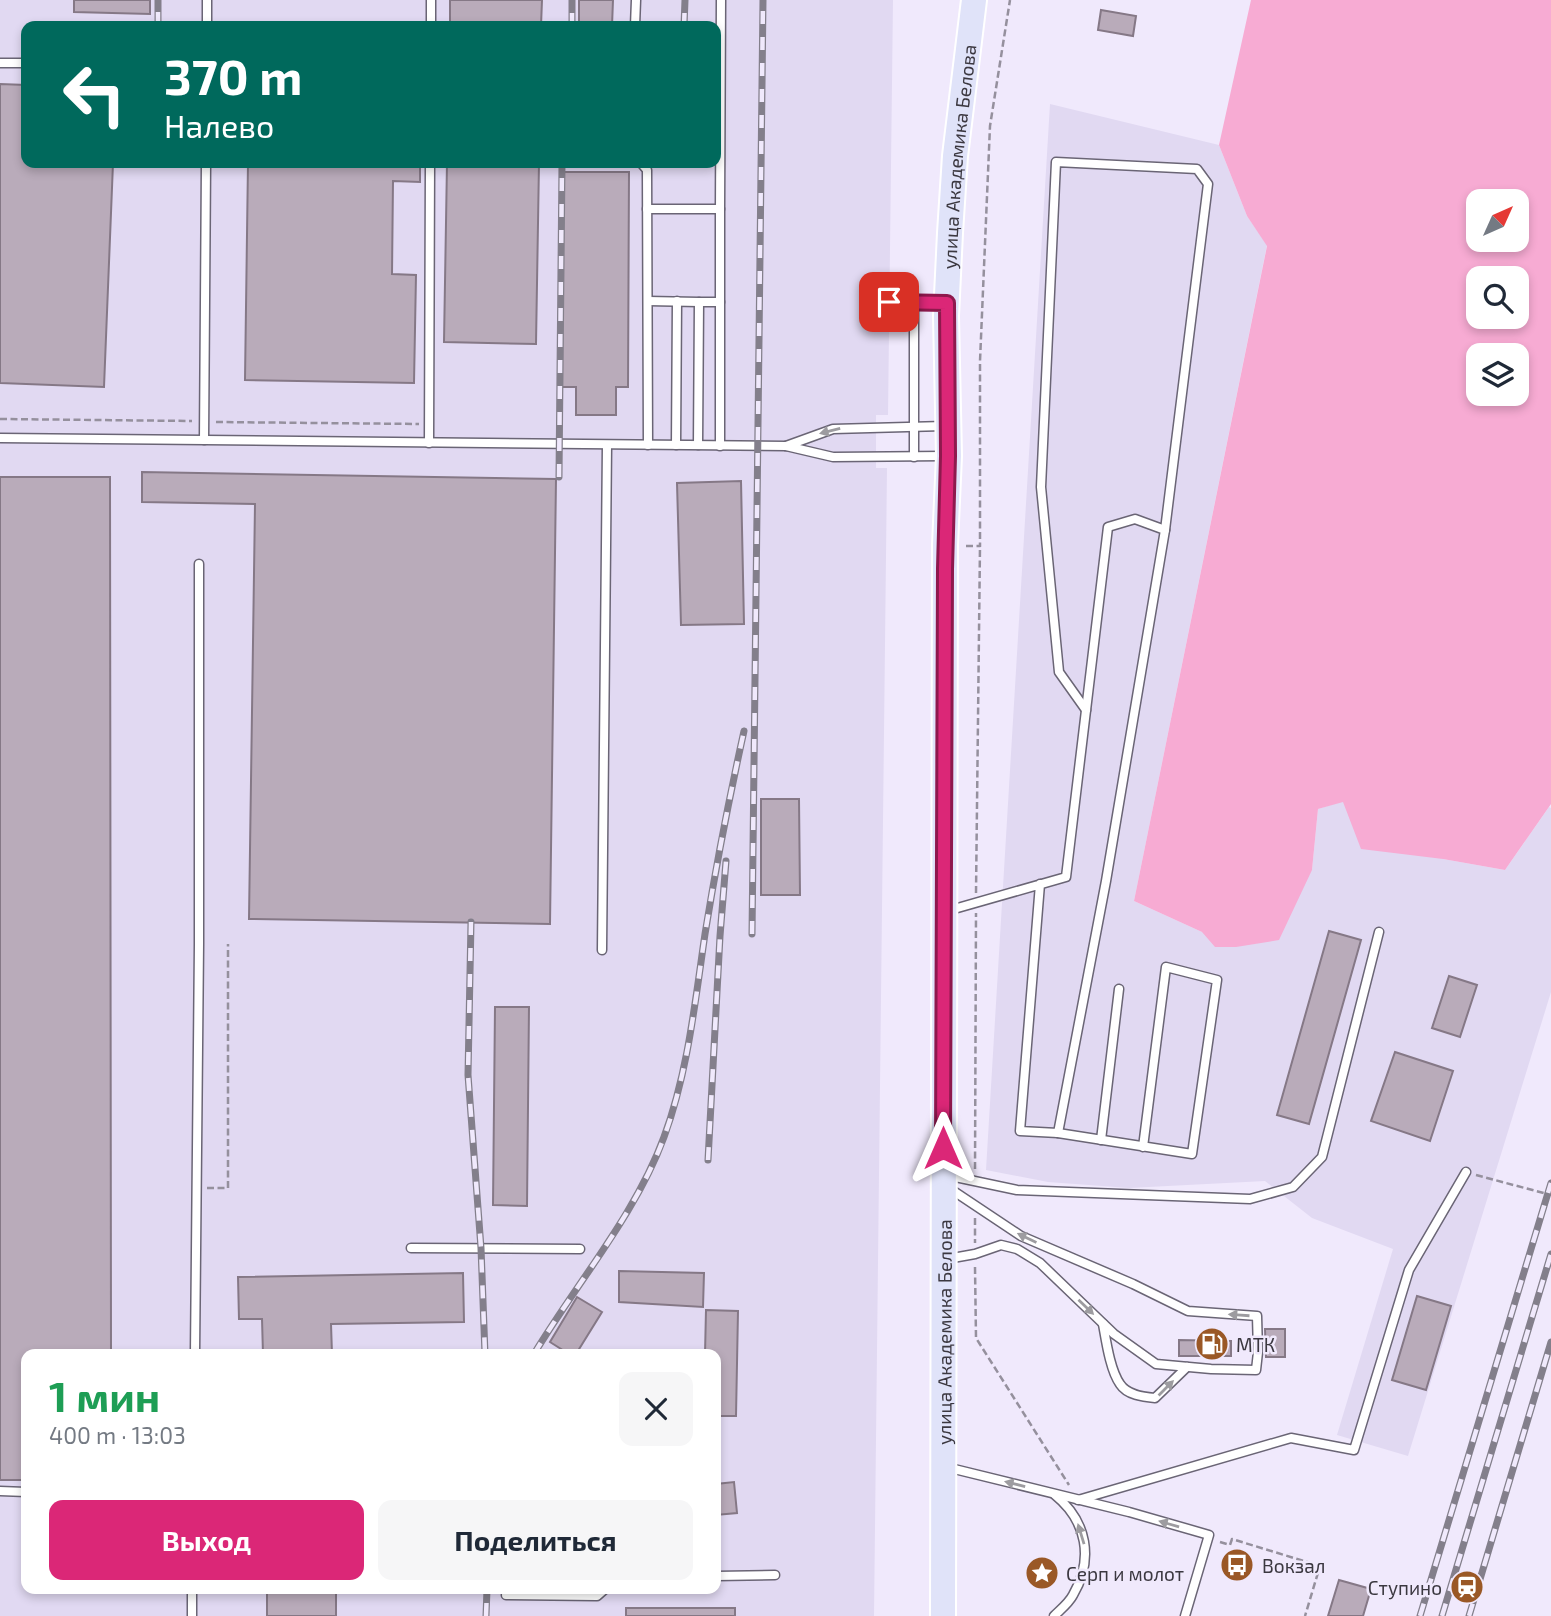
<!DOCTYPE html>
<html lang="ru">
<meta charset="utf-8">
<style>
body{margin:0;font-family:"Exo 2",sans-serif;background:#f6f6f7;color:#1f2937;height:100vh;display:flex;flex-direction:column;font-size:26px;white-space:nowrap}
*{box-sizing:border-box;margin:0}
p{font-size:23px;color:#747a83}
.icon{flex:none;width:38px;height:38px;fill:none;stroke:currentColor;stroke-width:2;stroke-linecap:round;stroke-linejoin:round}
.map{position:relative;flex:1;overflow:hidden}
.sheet{position:absolute;left:21px;top:1349px;width:700px;height:245px;display:flex;flex-direction:column;background:#fff;border-radius:14px;box-shadow:0 4px 10px #0003}
.sheet>*{flex:none}
.guide{position:absolute;left:21px;top:21px;width:700px;height:147px;border-radius:14px;box-shadow:0 4px 10px #0003;background:#00695c;color:#fff;overflow:hidden}
.needle{width:46px;rotate:45deg}
.tools{position:absolute;left:1466px;top:189px;display:grid;gap:14px}
.tools a{display:grid;place-items:center;width:63px;height:63px;border-radius:14px;background:#fff;box-shadow:0 4px 10px #0003;font-size:35px}
.pin{position:absolute;display:grid;place-items:center;width:60px;height:60px;color:#fff;margin:-30px;border-radius:14px;box-shadow:0 4px 10px #0006}
.me{position:absolute;width:77px;margin:-38px;rotate:0deg;stroke-linejoin:round;filter:drop-shadow(0 0 5px #0008)}
.turn{display:flex;align-items:center;gap:24px;height:147px;padding:0 28px;font-size:32px}
.turn .icon{width:91px;height:91px;stroke-width:2.5}
.turn b{display:block;font-size:49px;line-height:60px}
.round{display:grid;place-items:center;flex:none;width:74px;height:74px;border-radius:14px;background:#f6f6f7}
.overview{display:flex;align-items:center;justify-content:space-between;height:119px;padding:0 28px}
h1{font-size:42px;font-weight:700;line-height:52px;color:#1e9e55}
.primary-button{display:flex;gap:14px;margin-top:auto;padding:14px 28px}
.primary-button a{flex:1;height:80px;border-radius:14px;background:#db2777;color:#fff;font-size:28px;font-weight:700;line-height:80px;text-align:center}
.primary-button a+a{background:#f6f6f7;color:#1f2937}
.map>svg:first-child{display:block}
.built{fill:#e1d9f2;fill-rule:evenodd}
.green{fill:#f7abd3;fill-rule:evenodd}
.building{fill:#b9abba;stroke:#857886;stroke-width:2}
.lines{fill:none;stroke-linecap:round;stroke-linejoin:round}
.lane-casing{stroke:#6a6575;stroke-width:11}
.primary-casing{stroke:#fff;stroke-width:28}
.path{stroke:#95909d;stroke-width:2.5;stroke-dasharray:7 3.5;stroke-linecap:butt}
.lane{stroke:#fff;stroke-width:8}
.primary{stroke:#e0e3f9;stroke-width:24}
.rail-casing{stroke:#837f8b;stroke-width:7}
.rail{stroke:#f0e9fc;stroke-width:4.5;stroke-dasharray:13;stroke-linecap:butt}
.oneway{fill:#9d9ca0}
.route-casing{stroke:#8e194d;stroke-width:18}
.route{stroke:#db2777;stroke-width:12}
.labels{text-anchor:middle;dominant-baseline:central;stroke-width:5;stroke-linejoin:round;paint-order:stroke}
.street-label{font-size:19px;fill:#3b3840;stroke:#f0e9fc}
.poi-label{font-size:19px;fill:#3b3840;stroke:#f0e9fc;text-anchor:start}
</style>
<div class="map">
<svg width="1551" height="1616" viewBox="0 0 1551 1616">
<rect width="100%" height="100%" fill="#f0e9fc"/>
<g class="built">
<path d="M0 0H893L888 415H876V468H887L874 1616H0ZM26 26H716V163H26ZM26 1354H716V1589H26Z"/>
<polygon points="1050,104 1219,145 1247,216 1267,245 1134,901 1202,932 1312,870 1318,809 1343,801 1443,859 1505,870 1549,807 1551,808 1551,992 1408,1456 1337,1435 1393,1249 1312,1218 1265,1181 1129,1188 1048,1182 986,1170"/>
</g>
<path class="green" d="M1251 0H1551V804L1505 870 1443 859 1361 849 1343 802 1318 809 1312 870 1279 940 1236 947H1215L1202 932 1134 901 1267 246 1247 216 1219 145ZM1479 201H1517V240H1479ZM1479 278H1517V317H1479ZM1479 355H1517V394H1479Z"/>
<g class="building">
<polygon points="74,0 150,0 150,14 74,12"/>
<polygon points="450,0 542,0 541,26 450,26"/>
<polygon points="579,0 613,0 612,26 579,26"/>
<polygon points="1101,10 1136,16 1133,36 1098,30"/>
<polygon points="0,84 26,85 26,163 113,163 104,387 0,383"/>
<polygon points="248,163 420,163 420,182 393,181 392,274 416,275 414,383 245,380"/>
<polygon points="447,163 539,163 536,344 444,342"/>
<polygon points="563,172 629,172 628,387 616,387 616,415 576,415 576,387 562,387"/>
<polygon points="142,472 556,479 550,924 249,919 255,504 142,502"/>
<polygon points="0,477 110,477 111,1354 26,1354 26,1480 0,1480"/>
<polygon points="741,481 744,624 681,625 677,483"/>
<polygon points="761,799 799,799 800,895 761,895"/>
<polygon points="1329,931 1361,940 1309,1124 1277,1115"/>
<polygon points="1449,976 1477,985 1460,1037 1432,1028"/>
<polygon points="495,1007 529,1007 527,1206 493,1205"/>
<polygon points="1395,1052 1453,1071 1430,1141 1371,1121"/>
<polygon points="619,1271 704,1273 703,1307 619,1302"/>
<polygon points="463,1273 464,1322 331,1324 332,1354 263,1354 262,1319 239,1319 238,1277"/>
<polygon points="1417,1296 1451,1306 1426,1390 1392,1380"/>
<polygon points="577,1297 602,1312 576,1354 569,1354 550,1342"/>
<polygon points="706,1310 738,1311 736,1416 716,1416 716,1354 705,1354"/>
<polygon points="1265,1329 1285,1329 1285,1357 1266,1357"/>
<polygon points="1179,1340 1231,1341 1231,1356 1179,1356"/>
<polygon points="734,1482 737,1513 716,1515 716,1484"/>
<polygon points="1339,1580 1371,1589 1363,1616 1328,1616"/>
<rect x="267" y="1589" width="69" height="27"/>
<rect x="626" y="1608" width="109" height="8"/>
</g>
<g class="lines">
<defs>
<g id="lane">
<polyline points="207,26 207,0"/>
<polyline points="431,26 431,0"/>
<polyline points="635,26 636,0"/>
<polyline points="0,63 26,63"/>
<polyline points="641,163 647,170 648,445"/>
<polyline points="647,209 720,209 720,446"/>
<polyline points="720,209 721,0"/>
<polyline points="648,301 699,302"/>
<polyline points="870,302 944,303"/>
<polyline points="914,303 914,457"/>
<polyline points="0,438 786,446 833,457 944,456"/>
<polyline points="204,440 206,163"/>
<polyline points="429,443 430,163"/>
<polyline points="676,445 677,301"/>
<polyline points="698,445 699,302 720,302"/>
<polyline points="786,446 833,429 944,426"/>
<polyline points="1086,710 1059,672 1041,487 1056,162 1197,169 1208,184 1165,530"/>
<polyline points="947,911 1066,877 1108,527 1135,519 1165,530 1106,881 1058,1133 1020,1131 1040,884"/>
<polyline points="602,950 607,445"/>
<polyline points="1058,1133 1192,1154 1217,980 1166,967 1143,1147"/>
<polyline points="1101,1140 1119,989"/>
<polyline points="946,1175 1017,1190 1250,1199 1293,1187 1322,1157 1379,932"/>
<polyline points="411,1248 580,1249"/>
<polyline points="947,1259 975,1254 1001,1245 1017,1249 1040,1263 1114,1334 1156,1364 1211,1369 1256,1370 1258,1352 1257,1316 1188,1311 1133,1284 1021,1236 949,1188"/>
<path d="M1103 1324C1106 1340 1110 1370 1120 1384 1127 1395 1143 1397 1155 1398L1187 1367"/>
<polyline points="195,1354 199,944 199,564"/>
<polyline points="946,1467 1129,1512 1209,1535 1185,1616"/>
<polyline points="0,1491 26,1492"/>
<polyline points="1078,1500 1291,1438 1354,1450 1409,1270 1466,1172"/>
<polyline points="716,1576 775,1575"/>
<polyline points="506,1595 597,1596 605,1589"/>
<polyline points="192,1616 192,1589"/>
<path d="M1054 1616C1060 1610 1069 1603 1073 1595 1094 1559 1087 1521 1055 1495"/>
</g>
<g id="primary">
<path id="s1" d="M943 1616 945 545 949 456 946 316 950 233 955 156 974 0"/>
</g>
</defs>
<use href="#lane" class="lane-casing"/>
<use href="#primary" class="primary-casing"/>
<g class="path">
<polyline points="0,419 192,421"/>
<polyline points="216,422 419,424"/>
<polyline points="966,546 980,546 980,361 990,126 1010,0"/>
<polyline points="976,893 980,546"/>
<polyline points="975,1169 976,913"/>
<polyline points="1476,1175 1551,1195"/>
<polyline points="207,1188 228,1188 228,944"/>
<polyline points="975,1218 975,1243"/>
<polyline points="975,1267 976,1338 1069,1485"/>
<polyline points="1220,1542 1230,1545 1232,1539 1320,1566 1305,1616"/>
</g>
<use href="#lane" class="lane"/>
<use href="#primary" class="primary"/>
<defs>
<g id="rail">
<polyline points="158,25 158,0"/>
<polyline points="572,26 572,0"/>
<polyline points="684,26 685,0"/>
<polyline points="559,477 562,163"/>
<polyline points="471,922 468,1075 481,1248 485,1354"/>
<polyline points="752,934 763,0"/>
<polyline points="708,1160 720,936 726,861"/>
<path d="M534 1354C576 1284 636 1214 664 1137 688 1072 695 1002 705 934 716 866 729 799 744 731"/>
<polyline points="486,1616 487,1589"/>
<polyline points="1420,1616 1551,1183"/>
<polyline points="1442,1616 1551,1254"/>
<polyline points="1469,1616 1551,1342"/>
</g>
</defs>
<use href="#rail" class="rail-casing"/>
<use href="#rail" class="rail"/>
</g>
<defs><path id="oneway-solid" d="M-6-.8H1V-3.2L6.5 0L1 3.2V.8H-6Z" transform="scale(1.75)"/></defs>
<g class="oneway">
<use href="#oneway-solid" transform="translate(830 431) rotate(166)"/>
<use href="#oneway-solid" transform="translate(1027 1238) rotate(-154)"/>
<use href="#oneway-solid" transform="translate(1086 1307) rotate(44)"/>
<use href="#oneway-solid" transform="translate(1239 1315) rotate(-176)"/>
<use href="#oneway-solid" transform="translate(1166 1388) rotate(-45)"/>
<use href="#oneway-solid" transform="translate(1015 1484) rotate(-166)"/>
<use href="#oneway-solid" transform="translate(1169 1524) rotate(-164)"/>
<use href="#oneway-solid" transform="translate(1081 1534) rotate(-107)"/>
</g>
<g class="lines">
<defs>
<polyline id="route" points="889,302 947,303 948,456 945,569 943,1148"/>
</defs>
<use href="#route" class="route-casing"/>
<use href="#route" class="route"/>
</g>
<defs>
<symbol id="fuel-disc" viewBox="-11 -11 22 22"><circle r="9.5" fill="#9a5826" stroke="#f0e9fc"/><path d="M-5.5-6h7V0h2V4h1.3V-2.5L3-4.5l.8-.8L6-3V5H2.5V1h-1V6h-7ZM-4.2-4.7v3.2H.2V-4.7Z" fill="#fff"/></symbol>
<symbol id="bus-disc" viewBox="-11 -11 22 22"><circle r="9.5" fill="#9a5826" stroke="#f0e9fc"/><path d="M-5-6H5V4H4V6H2V4H-2V6H-4V4H-5ZM-3.5-4V0h7V-4ZM-3.5 1.2v1.5H-2V1.2ZM2 1.2v1.5H3.5V1.2Z" fill="#fff"/></symbol>
<symbol id="sight-disc" viewBox="-11 -11 22 22"><circle r="9.5" fill="#9a5826" stroke="#f0e9fc"/><path d="M0-6L1.8-2.2L6-1.7L2.9 1.2L3.7 5.4L0 3.3L-3.7 5.4L-2.9 1.2L-6-1.7L-1.8-2.2Z" fill="#fff"/></symbol>
<symbol id="station-disc" viewBox="-11 -11 22 22"><circle r="9.5" fill="#9a5826" stroke="#f0e9fc"/><path d="M-3-6H3Q5-6 5-4V2Q5 4 3 4L4.5 6H3L1.5 4h-3L-3 6H-4.5L-3 4Q-5 4-5 2V-4Q-5-6-3-6ZM-3.5-4v3h7v-3ZM-3.5 1v1.5H-2V1ZM2 1v1.5H3.5V1Z" fill="#fff"/></symbol>
</defs>
<g fill-rule="evenodd">
<use href="#fuel-disc" x="1193" y="1325" width="38" height="38"/>
<use href="#bus-disc" x="1218" y="1546" width="38" height="38"/>
<use href="#sight-disc" x="1023" y="1554" width="38" height="38"/>
<use href="#station-disc" x="1448" y="1568" width="38" height="38"/>
</g>
<g class="labels">
<g class="street-label">
<text stroke="none"><textPath href="#s1" startOffset="1460">улица Академика Белова</textPath></text>
<text stroke="none"><textPath href="#s1" startOffset="284">улица Академика Белова</textPath></text>
</g>
<g class="poi-label">
<text x="1236" y="1344">МТК</text>
<text x="1262" y="1565">Вокзал</text>
<text x="1066" y="1573">Серп и молот</text>
<text x="1442" y="1587" text-anchor="end">Ступино</text>
</g>
</g>
</svg>
<div class="tools">
<a><svg class="needle" viewBox="-14 -14 28 28"><path d="M0-13l5 13h-10z" fill="#e53935"/><path d="M0 13l5-13h-10z" fill="#747a83"/></svg></a>
<a><svg class="icon" aria-label="search" viewBox="0 0 24 24"><circle cx="10" cy="10" r="6"/><path d="M15 15l6 6"/></svg></a>
<a><svg class="icon" aria-label="layers" viewBox="0 0 24 24"><path d="M12 4l9 5-9 5-9-5zM3 14l9 5 9-5"/></svg></a>
</div>
<div class="pin" style="left:889px;top:302px;background:#d93025"><svg class="icon" aria-label="arrive" viewBox="0 0 24 24"><path d="M6 21V4h12l-3 4 3 4H6"/></svg></div>
<svg class="me" style="left:943px;top:1148px" viewBox="-20 -20 40 40"><path d="M0-17L14 15 0 8-14 15z" fill="#db2777" stroke="#fff" stroke-width="4"/></svg>
<div class="guide">
<div class="turn"><svg class="icon" aria-label="left" viewBox="0 0 24 24"><path d="M17 20v-9H6M10 6l-5 5 5 5"/></svg><div><b>370 m</b>Налево</div></div>
</div>
<section class="sheet">
<div class="overview"><div><h1>1 мин</h1><p>400 m · 13:03</p></div><a class="round"><svg class="icon" aria-label="close" viewBox="0 0 24 24"><path d="M6 6l12 12M18 6L6 18"/></svg></a></div>
<div class="primary-button"><a>Выход</a><a>Поделиться</a></div>
</section>
</div>
